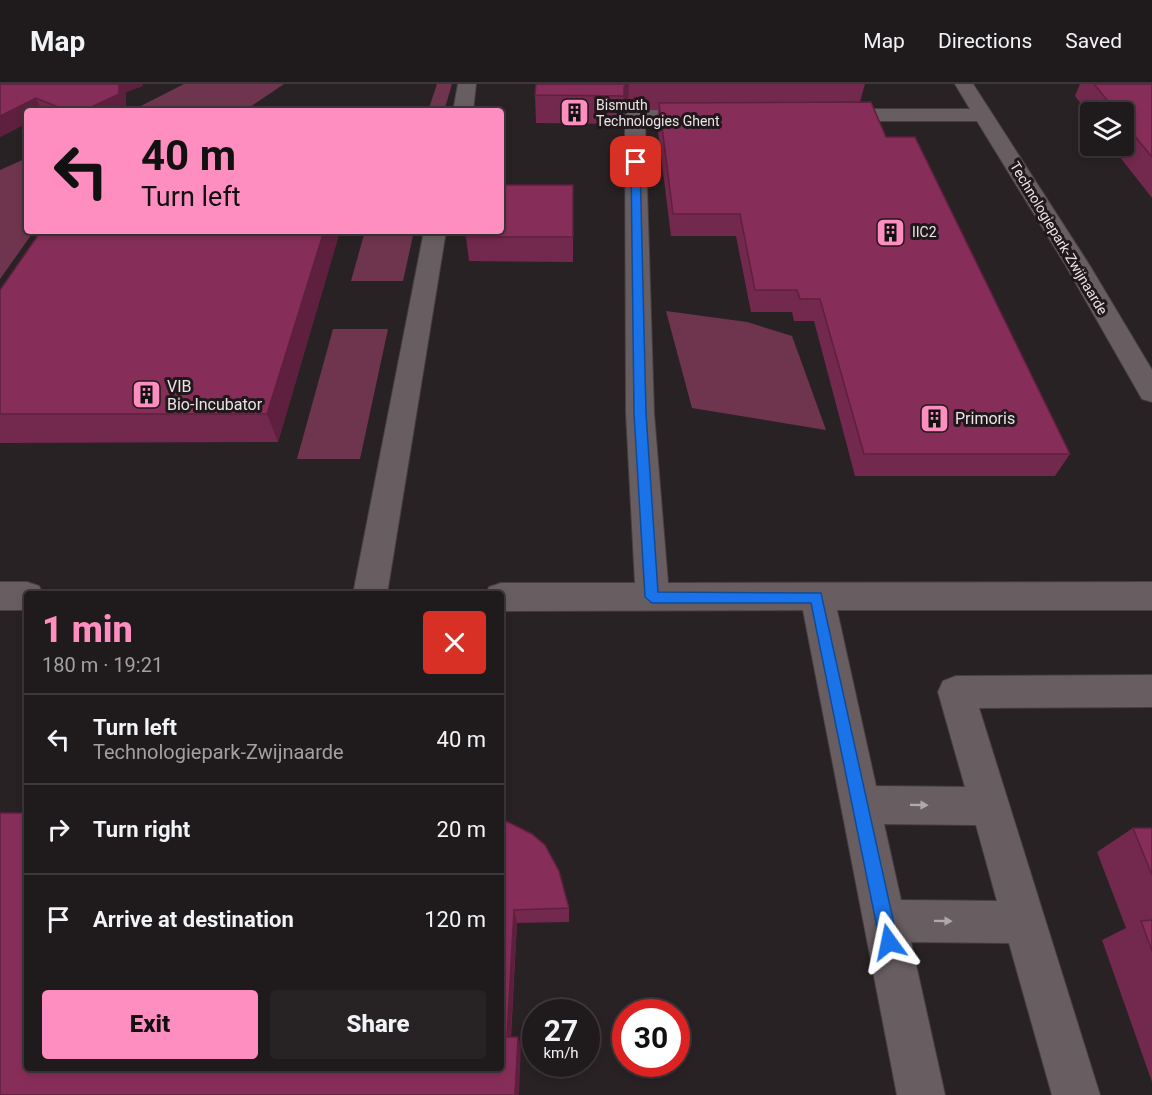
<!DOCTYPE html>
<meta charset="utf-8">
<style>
body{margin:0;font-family:Roboto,sans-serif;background:#272325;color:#f1f3f6;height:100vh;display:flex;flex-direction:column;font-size:22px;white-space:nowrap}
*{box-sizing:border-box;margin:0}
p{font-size:20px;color:#a1a1a3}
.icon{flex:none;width:33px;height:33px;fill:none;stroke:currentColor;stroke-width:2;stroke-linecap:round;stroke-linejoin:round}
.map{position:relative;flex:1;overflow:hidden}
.side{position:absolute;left:24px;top:507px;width:480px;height:480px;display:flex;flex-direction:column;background:#1f1a1c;border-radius:6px;box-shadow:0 3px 9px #0003,0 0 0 2px #3c383b}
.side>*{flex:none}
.guide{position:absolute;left:24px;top:24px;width:480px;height:126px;border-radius:6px;box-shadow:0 3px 9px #0003,0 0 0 2px #3c383b;background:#fd8ebf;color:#111;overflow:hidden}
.fabs{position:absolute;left:1080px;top:18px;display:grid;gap:12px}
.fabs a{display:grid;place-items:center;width:54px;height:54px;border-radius:6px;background:#1f1a1c;box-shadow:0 3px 9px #0003,0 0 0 2px #3c383b;font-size:30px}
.speed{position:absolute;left:522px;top:915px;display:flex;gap:12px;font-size:30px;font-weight:700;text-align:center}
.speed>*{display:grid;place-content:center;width:78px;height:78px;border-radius:50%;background:#1f1a1c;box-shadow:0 3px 9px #0003,0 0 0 2px #3c383b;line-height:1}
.speed small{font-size:15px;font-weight:400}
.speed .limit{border:9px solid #d22;background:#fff;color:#111}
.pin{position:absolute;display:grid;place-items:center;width:51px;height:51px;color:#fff;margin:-26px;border-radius:12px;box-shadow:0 3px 9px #0006}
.me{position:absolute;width:66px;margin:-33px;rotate:348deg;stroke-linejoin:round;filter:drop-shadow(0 0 4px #0008)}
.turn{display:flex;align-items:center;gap:21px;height:126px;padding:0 18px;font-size:27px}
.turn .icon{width:78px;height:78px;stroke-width:2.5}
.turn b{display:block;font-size:42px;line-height:51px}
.round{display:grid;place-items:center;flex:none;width:63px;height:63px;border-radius:6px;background:#272325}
.head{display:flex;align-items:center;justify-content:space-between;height:102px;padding:0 18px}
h1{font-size:36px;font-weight:800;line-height:45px;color:#fd8ebf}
.button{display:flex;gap:12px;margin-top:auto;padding:12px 18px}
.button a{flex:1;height:69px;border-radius:6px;background:#fd8ebf;color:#111;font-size:24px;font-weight:800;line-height:69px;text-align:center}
.button a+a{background:#272325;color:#f1f3f6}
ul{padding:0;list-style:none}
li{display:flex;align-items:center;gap:18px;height:90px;padding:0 18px;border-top:2px solid #3c383b}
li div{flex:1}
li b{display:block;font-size:22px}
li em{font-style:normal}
header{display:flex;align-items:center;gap:36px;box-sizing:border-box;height:84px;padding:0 30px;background:#1f1a1c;border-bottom:2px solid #3c383b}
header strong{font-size:28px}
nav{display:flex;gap:33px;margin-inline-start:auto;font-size:21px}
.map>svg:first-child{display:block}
.green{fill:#6f354f}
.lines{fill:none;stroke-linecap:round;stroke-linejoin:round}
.minor-casing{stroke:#463f42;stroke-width:2}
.minor{fill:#685e62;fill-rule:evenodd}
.wall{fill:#73284d}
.shaded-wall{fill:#5e203e}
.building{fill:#862e59;stroke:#5e203e;stroke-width:1.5}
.oneway{fill:#b0a8ab}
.route{fill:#1a73e8;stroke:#114b97;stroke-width:1.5}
.labels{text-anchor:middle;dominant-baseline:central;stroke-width:6;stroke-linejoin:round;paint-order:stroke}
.far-poi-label{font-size:14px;fill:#eae4e6;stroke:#20181b;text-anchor:start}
.far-street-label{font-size:14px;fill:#eae4e6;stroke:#20181b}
.poi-label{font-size:16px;fill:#eae4e6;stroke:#20181b;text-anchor:start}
</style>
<header>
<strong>Map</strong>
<nav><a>Map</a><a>Directions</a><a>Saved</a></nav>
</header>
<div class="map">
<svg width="1152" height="1011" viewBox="0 0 1152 1011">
<rect width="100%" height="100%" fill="#292225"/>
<g class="green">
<polygon points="184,0 284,0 244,27 131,27"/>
<polygon points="437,0 452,0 444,27 428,27"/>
<polygon points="27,74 27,147 34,147 0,195 0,86"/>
<polygon points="365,147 414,147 403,197 351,197"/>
<polygon points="666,227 747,238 792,252 826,346 692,324"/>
<polygon points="333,245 388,245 360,375 297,375"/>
</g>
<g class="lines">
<defs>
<g id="minor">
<polygon points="458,0 476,0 473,27 453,27"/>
<polygon points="955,0 973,0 1090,182 1152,286 1152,318 1142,315 1066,182 977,37 832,37 825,35 822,31 825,27 832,25 970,25"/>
<path d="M635 26H703L710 28 713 32 710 36 703 38H645L654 329 668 499 1152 498V526H837L876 702 965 703 938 608 943 597 956 592 1152 591V623L979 624 1100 1011H1052L1009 859 911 858 945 1011H897L803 526 501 527V510H486L489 503 501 499H635L626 329 625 32 628 28ZM884 740 976 741 997 817 901 816Z"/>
<polygon points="424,147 446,147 387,510 353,510"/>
<polygon points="0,498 27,498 39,502 43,510 27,510 27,526 0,526"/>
</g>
</defs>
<use href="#minor" class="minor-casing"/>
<use href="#minor" class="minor"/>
</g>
<g class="wall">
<polygon points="0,0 143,2 126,8 126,26 123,27 27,27 27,39 0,53"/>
<polygon points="536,0 865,0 860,18 886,53 1070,370 1055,392 855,392 814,237 794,237 792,228 751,228 736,152 671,152 657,40 658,25 628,26 623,31 623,40 536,39 535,11"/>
<polygon points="1080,0 1152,0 1152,114 1112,63 1112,62 1124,62 1124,28 1090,28 1090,32 1075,12"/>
<polygon points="573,101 573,178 469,177 466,153"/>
<polygon points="41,147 340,147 278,358 0,359 0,206"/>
<polygon points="508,738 569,824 569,838 517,839 511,953 521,961 0,1011"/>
<polygon points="1133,744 1152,744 1152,998 1102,856 1126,844 1097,768"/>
</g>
<g class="shaded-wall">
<polygon points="119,0 142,0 143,2 126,8 126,26 123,27 83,27"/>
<polygon points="627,0 629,0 628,26 623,31 624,3"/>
<polygon points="36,14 42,27 27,27 27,39 0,53 0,32"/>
<polygon points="324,147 340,147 278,358 267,330"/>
<polygon points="514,826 517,839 510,961 507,953"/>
<polygon points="518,953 521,961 519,1011 515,1011"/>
</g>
<g class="building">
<polygon points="0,0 119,0 119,10 83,27 68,27 36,14 0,32"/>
<polygon points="536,0 627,0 624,3 624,12 535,11"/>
<polygon points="1094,0 1152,0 1152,73 1124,39 1126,39 1124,36 1124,28 1117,28"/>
<polygon points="871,18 886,53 915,53 1070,370 864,370 820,215 800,215 797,206 755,206 740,130 673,130 659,19"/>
<polygon points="501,101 573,101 573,153 466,153 467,147 501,147"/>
<polygon points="41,147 324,147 267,330 0,330 0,206"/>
<polygon points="0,729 27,729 27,984 501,984 501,736 508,738 532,750 545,761 559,787 569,824 514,826 507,953 518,953 515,1011 0,1011"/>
<polygon points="1133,744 1152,744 1152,791"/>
<polygon points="1152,836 1152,867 1141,837"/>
</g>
<defs><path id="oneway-solid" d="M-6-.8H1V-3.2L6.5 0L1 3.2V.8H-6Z" transform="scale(1.5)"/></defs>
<g class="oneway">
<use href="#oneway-solid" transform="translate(919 721) rotate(1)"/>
<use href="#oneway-solid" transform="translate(943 837) rotate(1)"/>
</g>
<polygon class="route" points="636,75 640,78 646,329 658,508 821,509 898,858 896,864 889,867 883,864 880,858 811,519 652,519 645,513 634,329 631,78"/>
<defs>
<symbol id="building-square" viewBox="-11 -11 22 22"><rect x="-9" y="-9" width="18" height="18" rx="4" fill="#fd8ebf" stroke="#20181b"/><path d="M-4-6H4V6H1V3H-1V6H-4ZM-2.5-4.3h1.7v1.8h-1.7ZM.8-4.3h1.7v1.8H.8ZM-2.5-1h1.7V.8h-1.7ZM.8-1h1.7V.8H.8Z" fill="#111"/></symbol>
</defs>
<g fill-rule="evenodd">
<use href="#building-square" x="558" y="12" width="33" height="33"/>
<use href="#building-square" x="874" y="132" width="33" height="33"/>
<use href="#building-square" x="130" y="294" width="33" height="33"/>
<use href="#building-square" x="918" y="318" width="33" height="33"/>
</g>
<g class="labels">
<g class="far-poi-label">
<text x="596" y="21">Bismuth<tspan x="596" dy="16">Technologies Ghent</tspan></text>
<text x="912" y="148">IIC2</text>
</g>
<g class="far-street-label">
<text transform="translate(1059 154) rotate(59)">Technologiepark-Zwijnaarde</text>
</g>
<g class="poi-label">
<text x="167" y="302">VIB<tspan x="167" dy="18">Bio-Incubator</tspan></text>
<text x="955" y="334">Primoris</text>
</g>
</g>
</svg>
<div class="fabs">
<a><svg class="icon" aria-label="layers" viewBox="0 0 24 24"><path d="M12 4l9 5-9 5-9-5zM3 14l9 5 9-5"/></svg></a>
</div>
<div class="speed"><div>27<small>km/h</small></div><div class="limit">30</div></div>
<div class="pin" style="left:636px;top:78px;background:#d93025"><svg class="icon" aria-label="arrive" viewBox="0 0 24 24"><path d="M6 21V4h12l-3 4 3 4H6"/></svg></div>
<svg class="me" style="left:889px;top:858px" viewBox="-20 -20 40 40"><path d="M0-17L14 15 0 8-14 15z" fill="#1a73e8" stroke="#fff" stroke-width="4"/></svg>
<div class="guide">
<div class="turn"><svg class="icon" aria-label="left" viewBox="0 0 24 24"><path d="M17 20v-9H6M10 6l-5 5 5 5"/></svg><div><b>40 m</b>Turn left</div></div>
</div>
<section class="side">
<div class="head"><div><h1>1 min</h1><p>180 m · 19:21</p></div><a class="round" style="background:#d93025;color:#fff"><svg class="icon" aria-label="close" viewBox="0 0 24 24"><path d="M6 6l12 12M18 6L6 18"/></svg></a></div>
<ul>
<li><svg class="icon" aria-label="left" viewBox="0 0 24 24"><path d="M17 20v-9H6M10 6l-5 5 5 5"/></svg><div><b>Turn left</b><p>Technologiepark-Zwijnaarde</p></div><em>40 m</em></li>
<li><svg class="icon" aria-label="right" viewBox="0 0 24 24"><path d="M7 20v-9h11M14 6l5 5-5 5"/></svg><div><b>Turn right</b></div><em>20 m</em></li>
<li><svg class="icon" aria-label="arrive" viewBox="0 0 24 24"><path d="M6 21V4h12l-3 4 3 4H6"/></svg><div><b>Arrive at destination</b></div><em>120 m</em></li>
</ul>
<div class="button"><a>Exit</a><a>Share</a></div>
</section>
</div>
